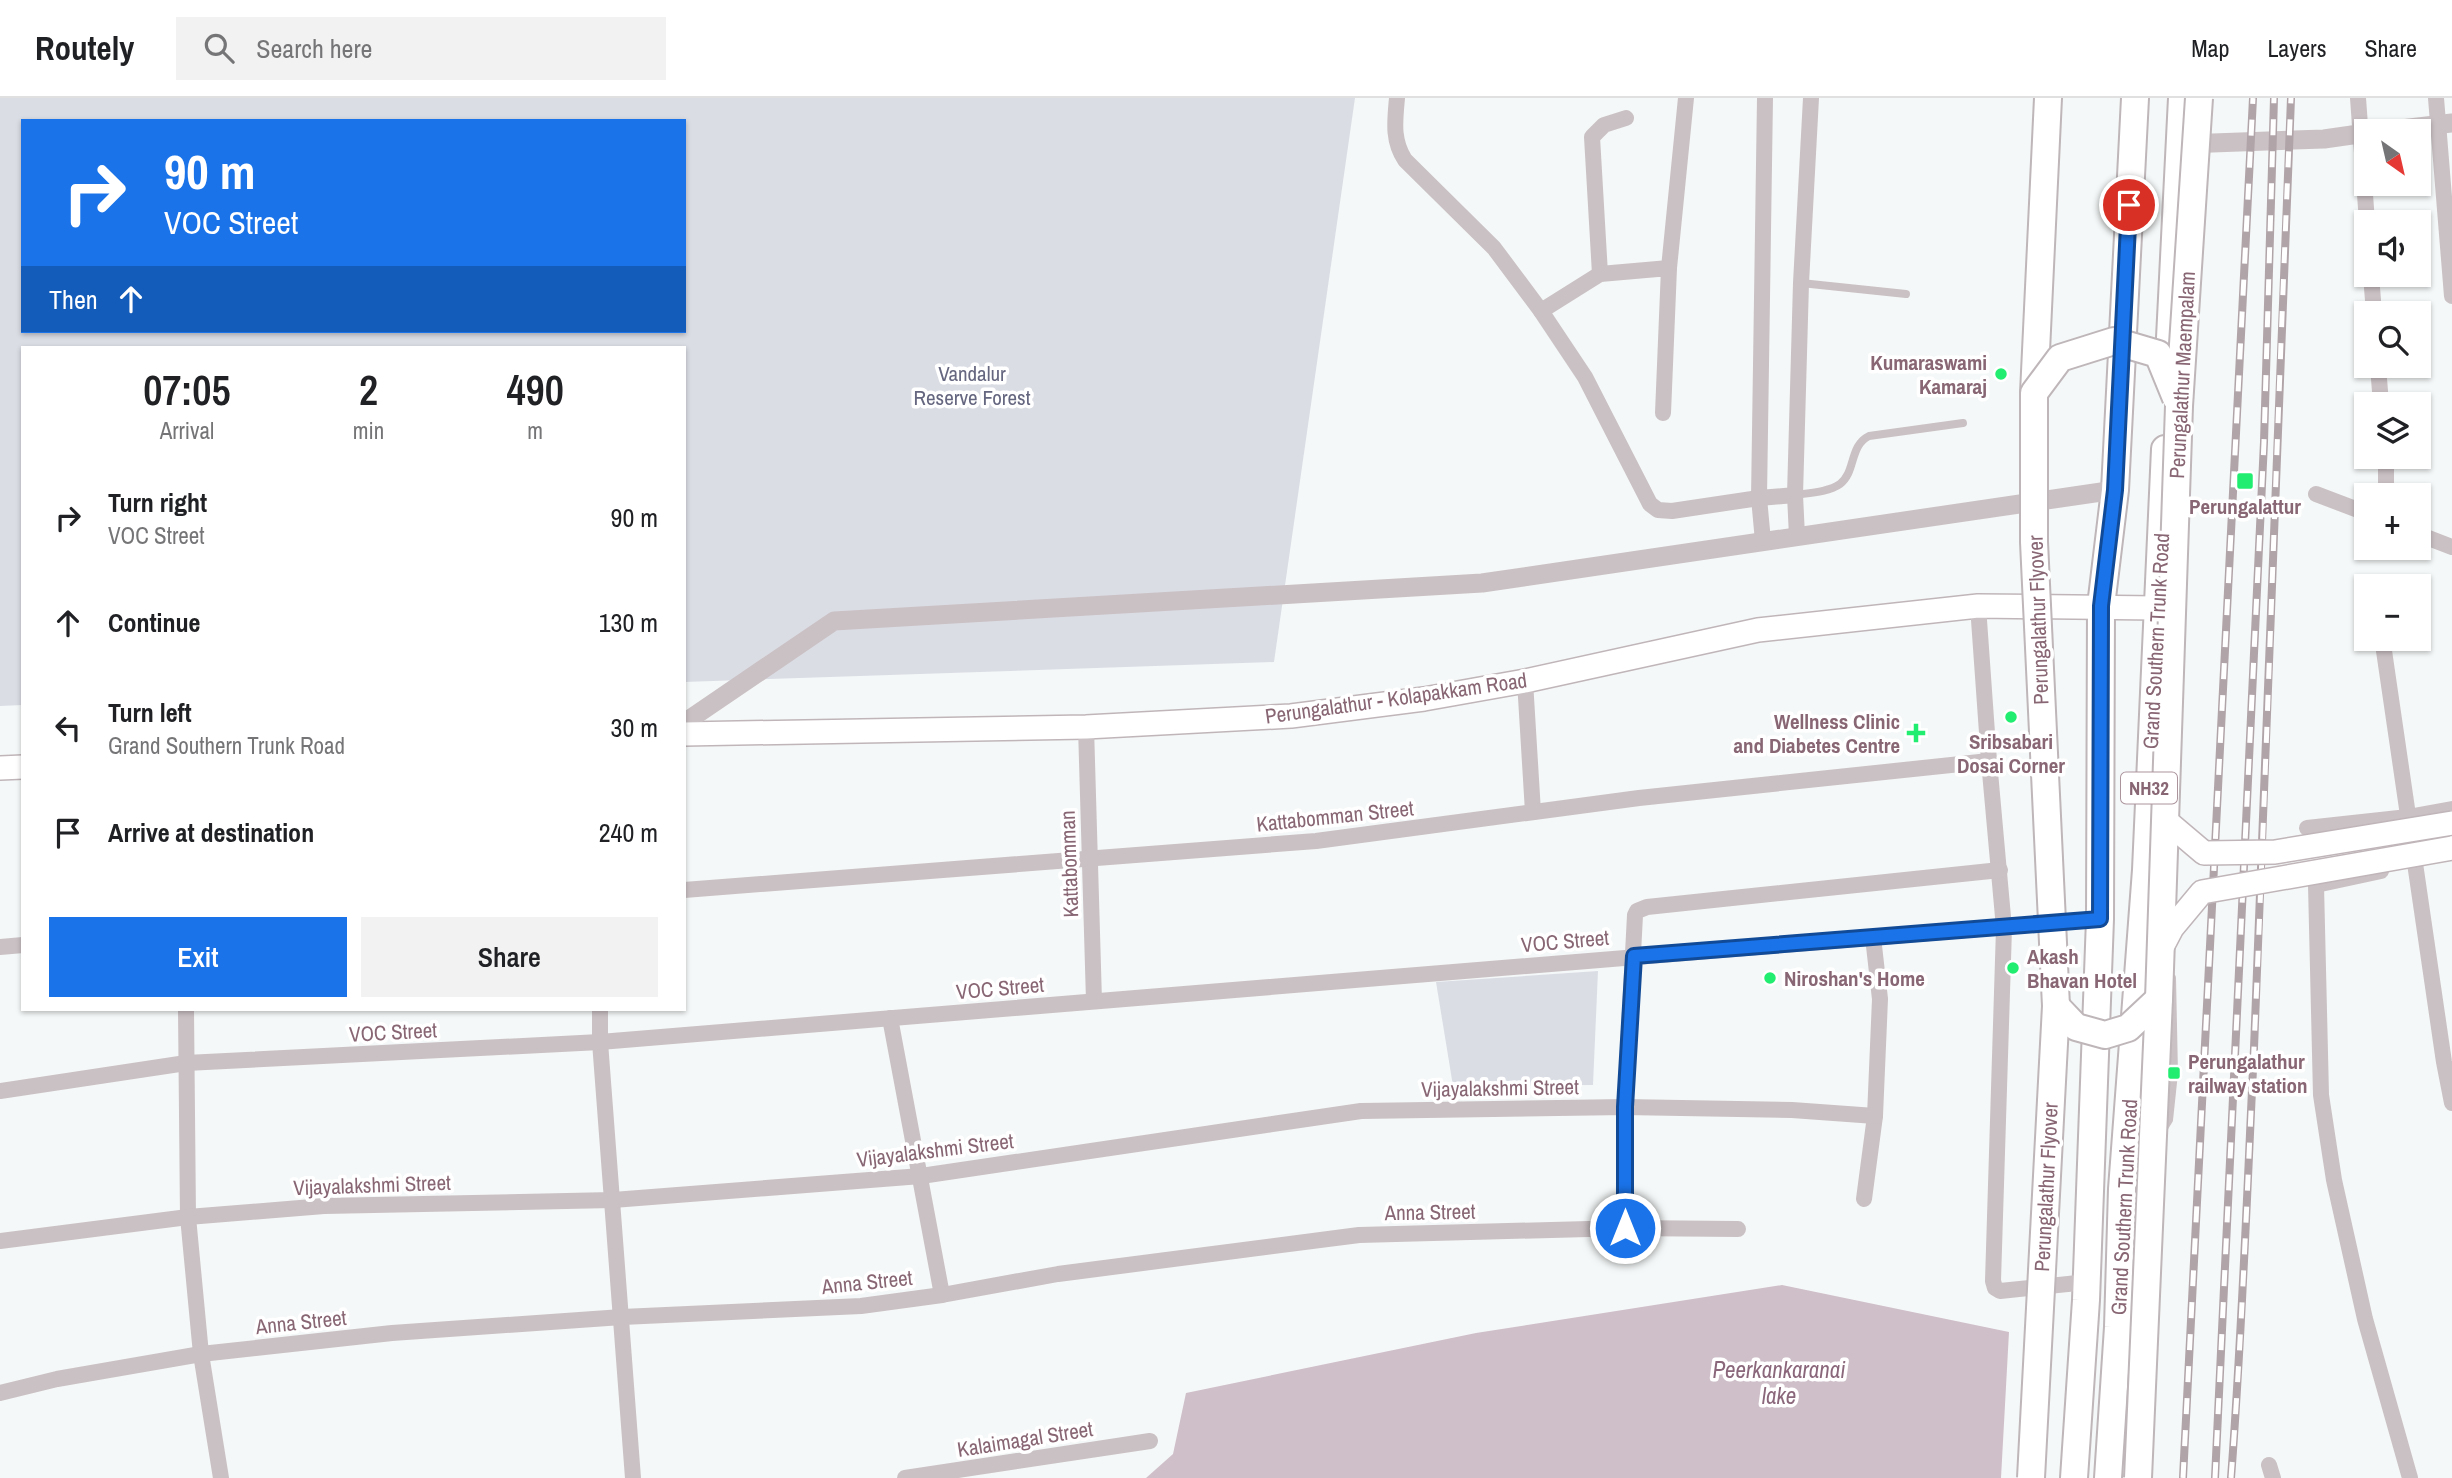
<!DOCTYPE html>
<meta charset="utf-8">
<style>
body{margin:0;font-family:"Archivo Narrow",sans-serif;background:#f2f2f2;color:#202124;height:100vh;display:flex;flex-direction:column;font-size:26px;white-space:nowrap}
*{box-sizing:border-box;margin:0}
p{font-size:23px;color:#757577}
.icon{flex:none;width:38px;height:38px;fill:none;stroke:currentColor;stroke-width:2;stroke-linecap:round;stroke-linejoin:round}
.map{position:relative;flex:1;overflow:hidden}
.panel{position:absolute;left:21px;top:248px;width:665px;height:665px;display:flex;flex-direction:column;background:#fff;border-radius:0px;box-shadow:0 2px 5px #0004}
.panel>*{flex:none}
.hud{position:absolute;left:21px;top:21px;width:665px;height:214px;border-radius:0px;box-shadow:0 2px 5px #0004;background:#1a73e8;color:#fff;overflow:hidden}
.needle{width:46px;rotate:146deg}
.controls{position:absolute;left:2354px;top:21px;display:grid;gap:14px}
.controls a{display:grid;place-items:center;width:77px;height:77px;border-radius:0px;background:#fff;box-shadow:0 2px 5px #0004;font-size:35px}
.pin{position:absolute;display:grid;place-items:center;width:60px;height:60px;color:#fff;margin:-30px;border:4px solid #fff;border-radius:50%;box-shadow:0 2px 7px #0007}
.me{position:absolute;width:77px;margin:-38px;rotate:0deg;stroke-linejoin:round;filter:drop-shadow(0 0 5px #0008)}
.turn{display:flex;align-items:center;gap:24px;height:147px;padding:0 28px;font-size:32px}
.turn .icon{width:91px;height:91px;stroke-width:2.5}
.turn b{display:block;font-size:49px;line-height:60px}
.then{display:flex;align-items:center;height:66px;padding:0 28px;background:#0003;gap:14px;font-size:26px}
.eta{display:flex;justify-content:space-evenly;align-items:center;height:119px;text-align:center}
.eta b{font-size:42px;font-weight:600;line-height:49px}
.primary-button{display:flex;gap:14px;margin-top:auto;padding:14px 28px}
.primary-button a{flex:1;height:80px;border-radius:0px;background:#1a73e8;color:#fff;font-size:28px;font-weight:600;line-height:80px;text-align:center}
.primary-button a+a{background:#f2f2f2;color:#202124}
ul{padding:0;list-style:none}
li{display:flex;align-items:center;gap:21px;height:105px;padding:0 28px}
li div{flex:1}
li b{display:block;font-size:26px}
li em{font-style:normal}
header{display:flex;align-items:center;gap:42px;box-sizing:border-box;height:98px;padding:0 35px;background:#fff;border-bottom:2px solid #e0e0e0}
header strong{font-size:33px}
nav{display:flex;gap:38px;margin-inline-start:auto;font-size:24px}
.search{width:490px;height:63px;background:#f2f2f2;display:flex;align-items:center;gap:18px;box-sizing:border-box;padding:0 24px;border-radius:0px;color:#757577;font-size:26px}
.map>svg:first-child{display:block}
.green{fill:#dbdde5;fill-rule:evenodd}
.water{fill:#cfbfc9}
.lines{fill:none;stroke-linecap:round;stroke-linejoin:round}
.secondary-casing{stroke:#c0b6ba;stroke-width:26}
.trunk-casing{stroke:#beb6b9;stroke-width:30}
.service{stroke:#cac1c4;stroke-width:8}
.minor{stroke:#cac1c4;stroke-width:16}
.tertiary{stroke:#cac1c4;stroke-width:19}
.secondary{stroke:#fff;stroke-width:23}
.trunk{stroke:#fff;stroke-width:26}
.rail-casing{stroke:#b1a4a9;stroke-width:8}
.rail{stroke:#fff;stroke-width:5;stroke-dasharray:16;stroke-linecap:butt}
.secondary-bridge-casing{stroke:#c0b6ba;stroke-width:26;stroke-linecap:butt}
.trunk-bridge-casing{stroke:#beb6b9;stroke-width:30;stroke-linecap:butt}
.secondary-bridge{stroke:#fff;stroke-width:23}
.trunk-bridge{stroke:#fff;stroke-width:26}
.route-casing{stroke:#114b97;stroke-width:18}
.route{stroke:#1a73e8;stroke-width:12}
.poi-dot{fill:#21ed71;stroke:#fff;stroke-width:2.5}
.labels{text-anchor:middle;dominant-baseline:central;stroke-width:7;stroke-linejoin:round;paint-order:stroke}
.shield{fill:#fff;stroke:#ac949d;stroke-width:2}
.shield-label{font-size:19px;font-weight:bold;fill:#886673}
.poi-label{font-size:21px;font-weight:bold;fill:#886673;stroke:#fff;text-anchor:start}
.park-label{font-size:21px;fill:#65667f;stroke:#fff}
.street-label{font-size:21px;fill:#886673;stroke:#fff}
.water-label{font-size:23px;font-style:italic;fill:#8b677b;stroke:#fff}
</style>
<header>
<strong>Routely</strong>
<div class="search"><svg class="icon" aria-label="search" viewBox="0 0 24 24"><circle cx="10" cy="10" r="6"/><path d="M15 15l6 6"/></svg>Search here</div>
<nav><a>Map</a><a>Layers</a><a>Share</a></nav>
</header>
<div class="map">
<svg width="2452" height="1380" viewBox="0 0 2452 1380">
<rect width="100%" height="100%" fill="#f5f8f8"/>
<g class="green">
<path d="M0 0H1355L1274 564 684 584V250H23V607L0 608ZM23 23H684V233H23Z"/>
<polygon points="1598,873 1593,987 1453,988 1436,884"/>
</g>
<polygon class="water" points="1782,1187 2009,1234 2001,1380 1146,1380 1173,1356 1186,1295 1476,1235"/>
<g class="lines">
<defs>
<g id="secondary">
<polyline points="684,636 1086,629 1291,618 1424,601 1525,583 1758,532 1978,508 2157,510"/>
<polyline points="0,670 23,669"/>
</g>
<g id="trunk">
<polyline points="2169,260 2182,0"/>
<polyline points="2034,295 2048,0"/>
<polyline points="2074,1380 2086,1202 2100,821 2101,508 2115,392 2135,0"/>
<polyline points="2108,1380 2118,1229 2122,1091 2146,772 2165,351"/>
</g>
</defs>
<use href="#secondary" class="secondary-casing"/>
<use href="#trunk" class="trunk-casing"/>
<g class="service">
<polyline points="1801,185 1906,196"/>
<path d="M1795 397C1808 395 1829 394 1840 386 1856 374 1849 348 1869 338L1963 325"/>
<polyline points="2161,1035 2169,1022 2174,975 2172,880"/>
</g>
<g class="minor">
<path d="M1397 0C1395 23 1392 42 1405 62L1494 150 1541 213 1585 279 1650 406 1658 412 1672 413 1759 400 1795 397"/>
<polyline points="2358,0 2367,124"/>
<polyline points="2436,0 2452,198"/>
<polyline points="1669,170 1686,0"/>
<polyline points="1600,176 1592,39 1604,27 1626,20"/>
<polyline points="2371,177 2374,215"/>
<polyline points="1541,213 1600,176 1669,170 1663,315"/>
<polyline points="2378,268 2381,306"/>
<polyline points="2386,359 2386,397"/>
<polyline points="2316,396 2366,415"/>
<polyline points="2418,436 2452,449"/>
<polyline points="1797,438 1795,397 1801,185 1811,0"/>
<polyline points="1763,443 1759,400 1765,0"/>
<polyline points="1978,508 1989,663 2004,830 1993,1183 1995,1190 2000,1193 2087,1184"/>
<polyline points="2383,546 2444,964 2452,1005"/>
<polyline points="1525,583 1533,714"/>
<polyline points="1086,629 1094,903"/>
<polyline points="2307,730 2408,719 2452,711"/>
<polyline points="2381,773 2316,787 2321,997 2334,1082 2365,1221 2410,1380"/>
<polyline points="684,792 1316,743 1639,700 1989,663"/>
<polyline points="0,849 23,847"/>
<polyline points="186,912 188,1119 201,1256 221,1380"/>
<polyline points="600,912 600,944 633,1380"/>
<polyline points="890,920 942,1197"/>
<polyline points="0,993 186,965 600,944 2100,821"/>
<polyline points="1864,1101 1875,1018 1880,901 1873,839"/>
<polyline points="1625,1130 1625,1009 1635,817 1637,813 1647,809 2000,772"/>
<polyline points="0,1143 188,1119 324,1108 613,1102 921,1078 1361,1013 1625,1009 1792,1012 1875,1018"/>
<polyline points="0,1295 57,1281 201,1256 392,1235 622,1219 861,1208 942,1197 1058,1176 1359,1137 1625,1130 1738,1131"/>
<polyline points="2269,1367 2273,1380"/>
<polyline points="905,1380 1150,1343"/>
</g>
<g class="tertiary">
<polyline points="2384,33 2452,25"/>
<polyline points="2185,46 2324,41 2366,35"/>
<polyline points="684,625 834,523 1482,485 2115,392"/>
</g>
<use href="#secondary" class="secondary"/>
<use href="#trunk" class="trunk"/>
<defs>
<g id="rail">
<polyline points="2183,1380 2253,0"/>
<polyline points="2215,1380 2264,344 2274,0"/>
<path d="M2231 1380C2242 1237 2247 1094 2254 950 2268 634 2277 317 2291 0"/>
</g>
</defs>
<use href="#rail" class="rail-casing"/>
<use href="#rail" class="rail"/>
<defs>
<g id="secondary-bridge">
<polyline points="2165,722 2204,755 2275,754 2452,725"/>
<polyline points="2161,851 2172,830 2202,794 2452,750"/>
</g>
<g id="trunk-bridge">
<polyline points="2056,908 2076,929 2105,937 2128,930 2159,901"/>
<polyline points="2031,1380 2056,908 2034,444 2034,295 2060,260 2114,243 2158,256 2176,300"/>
<polyline points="2138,1380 2159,901 2179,308 2199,0"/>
</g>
</defs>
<use href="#secondary-bridge" class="secondary-bridge-casing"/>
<use href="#trunk-bridge" class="trunk-bridge-casing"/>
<use href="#secondary-bridge" class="secondary-bridge"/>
<use href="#trunk-bridge" class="trunk-bridge"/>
</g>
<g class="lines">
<defs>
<polyline id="route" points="1625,1130 1625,1009 1634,858 2100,821 2101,508 2115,392 2129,107"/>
</defs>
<use href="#route" class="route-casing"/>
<use href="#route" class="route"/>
</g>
<g class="poi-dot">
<circle cx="2001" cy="276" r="7"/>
<rect x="2236" y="374" width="18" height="18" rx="3.5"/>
<circle cx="2011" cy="619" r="7"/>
<path d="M1912.5 624.5h7v7h7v7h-7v7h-7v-7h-7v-7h7z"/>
<circle cx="2013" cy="870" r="7"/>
<circle cx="1770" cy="880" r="7"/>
<rect x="2167" y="968" width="14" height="14" rx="3.5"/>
</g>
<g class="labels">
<rect class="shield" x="2121" y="674.5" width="56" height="31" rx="5"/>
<g class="shield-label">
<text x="2149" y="690">NH32</text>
</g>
<g class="poi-label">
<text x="1987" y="264" text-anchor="end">Kumaraswami<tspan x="1987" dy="24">Kamaraj</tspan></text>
<text x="2245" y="408" text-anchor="middle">Perungalattur</text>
<text x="1900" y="623" text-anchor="end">Wellness Clinic<tspan x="1900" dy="24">and Diabetes Centre</tspan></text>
<text x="2011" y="643" text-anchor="middle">Sribsabari<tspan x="2011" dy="24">Dosai Corner</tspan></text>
<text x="2027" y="858">Akash<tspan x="2027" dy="24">Bhavan Hotel</tspan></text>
<text x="1784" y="880">Niroshan's Home</text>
<text x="2188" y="963">Perungalathur<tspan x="2188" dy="24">railway station</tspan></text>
</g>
<g class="park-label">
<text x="972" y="275">Vandalur<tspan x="972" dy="24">Reserve Forest</tspan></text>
</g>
<g class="street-label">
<text transform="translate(2182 277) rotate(-87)">Perungalathur Maempalam</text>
<text transform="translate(2038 522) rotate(-92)">Perungalathur Flyover</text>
<text transform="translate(2156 543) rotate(-87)">Grand Southern Trunk Road</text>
<text transform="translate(1396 600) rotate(-8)">Perungalathur - Kolapakkam Road</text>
<text transform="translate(1335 718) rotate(-6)">Kattabomman Street</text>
<text transform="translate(1069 766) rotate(-92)">Kattabomman</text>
<text transform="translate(1565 843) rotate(-5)">VOC Street</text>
<text transform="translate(1000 890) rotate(-5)">VOC Street</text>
<text transform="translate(393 934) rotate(-3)">VOC Street</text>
<text transform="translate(1500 990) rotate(-1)">Vijayalakshmi Street</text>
<text transform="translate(935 1052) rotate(-7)">Vijayalakshmi Street</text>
<text transform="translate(372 1087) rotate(-2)">Vijayalakshmi Street</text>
<text transform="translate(2046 1089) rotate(-87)">Perungalathur Flyover</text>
<text transform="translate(2124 1109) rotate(-87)">Grand Southern Trunk Road</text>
<text transform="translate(1430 1114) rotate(-1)">Anna Street</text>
<text transform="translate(867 1184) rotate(-6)">Anna Street</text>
<text transform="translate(301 1224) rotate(-6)">Anna Street</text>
<text transform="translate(1025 1341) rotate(-9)">Kalaimagal Street</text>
</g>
<g class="water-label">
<text x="1779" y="1271">Peerkankaranai<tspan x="1779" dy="26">lake</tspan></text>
</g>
</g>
</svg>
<div class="controls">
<a><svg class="needle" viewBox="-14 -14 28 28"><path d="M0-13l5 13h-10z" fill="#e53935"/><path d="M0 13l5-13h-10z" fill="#757577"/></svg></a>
<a><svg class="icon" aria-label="sound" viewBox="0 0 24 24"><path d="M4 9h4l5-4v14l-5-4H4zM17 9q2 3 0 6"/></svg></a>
<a><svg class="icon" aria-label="search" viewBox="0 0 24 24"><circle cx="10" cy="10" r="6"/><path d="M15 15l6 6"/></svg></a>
<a><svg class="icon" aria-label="layers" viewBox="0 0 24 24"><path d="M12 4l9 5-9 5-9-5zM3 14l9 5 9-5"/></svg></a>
<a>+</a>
<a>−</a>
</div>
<div class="pin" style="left:2129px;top:107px;background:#d93025"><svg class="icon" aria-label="arrive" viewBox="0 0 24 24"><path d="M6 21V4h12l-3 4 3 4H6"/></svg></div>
<svg class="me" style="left:1625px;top:1130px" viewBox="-20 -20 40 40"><circle r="17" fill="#1a73e8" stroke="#fff" stroke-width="3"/><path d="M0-11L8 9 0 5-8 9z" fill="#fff"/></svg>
<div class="hud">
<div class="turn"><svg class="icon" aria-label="right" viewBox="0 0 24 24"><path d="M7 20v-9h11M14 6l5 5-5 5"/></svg><div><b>90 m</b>VOC Street</div></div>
<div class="then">Then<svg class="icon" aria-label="ahead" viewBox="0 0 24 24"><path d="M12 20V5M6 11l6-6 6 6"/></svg></div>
</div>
<section class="panel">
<div class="eta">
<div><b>07:05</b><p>Arrival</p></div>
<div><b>2</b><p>min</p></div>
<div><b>490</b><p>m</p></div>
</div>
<ul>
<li><svg class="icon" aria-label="right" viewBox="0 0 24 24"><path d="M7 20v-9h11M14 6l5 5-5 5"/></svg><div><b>Turn right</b><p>VOC Street</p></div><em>90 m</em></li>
<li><svg class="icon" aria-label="ahead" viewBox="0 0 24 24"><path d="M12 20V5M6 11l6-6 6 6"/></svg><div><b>Continue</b></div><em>130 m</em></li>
<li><svg class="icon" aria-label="left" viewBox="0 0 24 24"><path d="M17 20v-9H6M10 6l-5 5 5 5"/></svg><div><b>Turn left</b><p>Grand Southern Trunk Road</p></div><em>30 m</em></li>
<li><svg class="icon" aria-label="arrive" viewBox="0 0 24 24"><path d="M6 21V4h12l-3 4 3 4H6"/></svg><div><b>Arrive at destination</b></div><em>240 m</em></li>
</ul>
<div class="primary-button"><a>Exit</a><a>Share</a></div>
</section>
</div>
